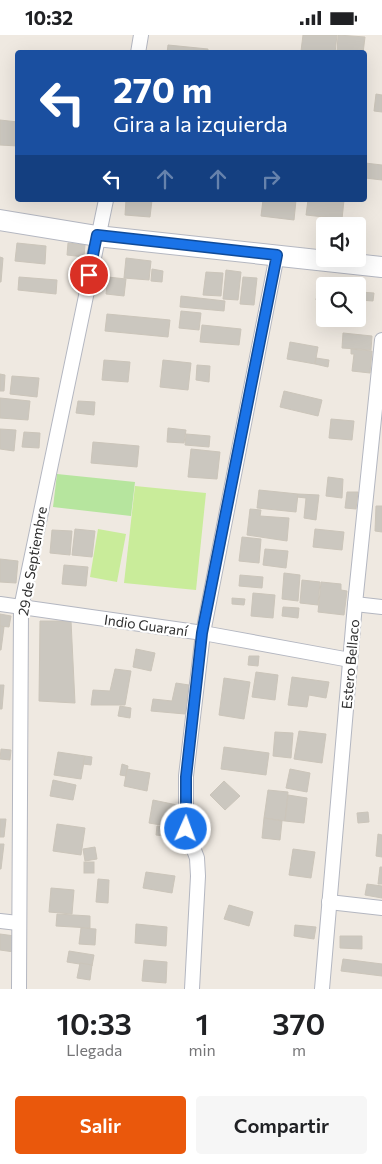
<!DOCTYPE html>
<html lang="es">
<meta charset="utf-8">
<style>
body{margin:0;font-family:Commissioner,sans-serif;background:#f6f6f6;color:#202124;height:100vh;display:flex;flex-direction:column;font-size:19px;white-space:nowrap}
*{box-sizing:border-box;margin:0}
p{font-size:16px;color:#757577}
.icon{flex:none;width:28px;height:28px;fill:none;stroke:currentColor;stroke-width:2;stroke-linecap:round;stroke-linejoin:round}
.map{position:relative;height:954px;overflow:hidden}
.panel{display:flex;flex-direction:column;background:#fff;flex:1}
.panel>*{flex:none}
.hud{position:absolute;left:15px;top:15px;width:352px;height:152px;border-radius:5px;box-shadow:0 5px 20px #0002;background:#1a4fa0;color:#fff;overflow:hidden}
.buttons{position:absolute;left:316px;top:182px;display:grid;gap:10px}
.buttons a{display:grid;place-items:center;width:50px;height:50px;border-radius:5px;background:#fff;box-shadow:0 5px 20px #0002;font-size:25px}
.pin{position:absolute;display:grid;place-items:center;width:42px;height:42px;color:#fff;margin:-21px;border:2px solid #fff;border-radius:50%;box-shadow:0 1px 5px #0007}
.me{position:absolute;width:55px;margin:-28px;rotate:2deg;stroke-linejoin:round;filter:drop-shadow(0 0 4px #0008)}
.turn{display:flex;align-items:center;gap:18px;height:105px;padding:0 15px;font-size:22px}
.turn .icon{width:65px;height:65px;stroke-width:2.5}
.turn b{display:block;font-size:35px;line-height:42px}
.lanes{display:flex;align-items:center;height:48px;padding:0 15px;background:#0003;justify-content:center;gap:25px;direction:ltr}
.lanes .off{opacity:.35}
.eta{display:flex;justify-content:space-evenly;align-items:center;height:85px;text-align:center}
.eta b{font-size:30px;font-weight:600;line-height:35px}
.cta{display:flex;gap:10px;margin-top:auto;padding:10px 15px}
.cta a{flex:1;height:58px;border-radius:5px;background:#ea580c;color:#fff;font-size:20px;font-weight:600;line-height:58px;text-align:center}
.cta a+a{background:#f6f6f6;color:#202124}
.status{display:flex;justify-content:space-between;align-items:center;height:35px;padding:0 25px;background:#fff;direction:ltr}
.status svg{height:14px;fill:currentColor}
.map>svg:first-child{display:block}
.green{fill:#b6e59e}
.pitch{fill:#c9ec9a}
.building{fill:#cbc7bf;stroke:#cbc5ba}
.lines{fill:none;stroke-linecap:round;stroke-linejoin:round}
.street-casing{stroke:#b4b7c1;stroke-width:16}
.secondary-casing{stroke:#b4b7c1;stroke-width:22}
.street{stroke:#fff;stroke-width:14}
.secondary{stroke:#fff;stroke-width:20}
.route-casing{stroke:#114b97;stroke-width:12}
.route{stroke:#1a73e8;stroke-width:9}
.labels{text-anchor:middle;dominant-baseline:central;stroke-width:4.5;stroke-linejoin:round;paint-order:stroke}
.street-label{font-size:14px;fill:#2e2e2e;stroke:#fff}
</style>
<div class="status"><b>10:32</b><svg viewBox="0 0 49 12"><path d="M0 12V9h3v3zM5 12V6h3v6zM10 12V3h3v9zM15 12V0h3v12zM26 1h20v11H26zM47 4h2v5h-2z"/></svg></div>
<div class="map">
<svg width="382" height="954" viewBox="0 0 382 954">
<rect width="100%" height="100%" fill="#efe9e1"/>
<polygon class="green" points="57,439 135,447 131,481 53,472"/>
<g class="pitch">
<polygon points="135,451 206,458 196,555 124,548"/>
<polygon points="98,494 126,499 117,547 90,542"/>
</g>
<g class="building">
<polygon points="303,0 337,0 335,18 301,16"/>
<polygon points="338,0 365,2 363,18 337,17"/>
<polygon points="168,10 208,14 208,18 167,18"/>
<polygon points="376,59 382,60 382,77 374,76"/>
<polygon points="0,85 18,87 18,111 0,110"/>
<polygon points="365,128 382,130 382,145 365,143"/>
<polygon points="126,165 152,165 150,182 125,180"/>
<polygon points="263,165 296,165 294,185 261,181"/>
<polygon points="308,165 344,165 342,184 306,180"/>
<polygon points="17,208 46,211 45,229 15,226"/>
<polygon points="68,208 85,210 84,222 67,220"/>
<polygon points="0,222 3,223 1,247 0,247"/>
<polygon points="126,223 151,226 149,245 124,243"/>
<polygon points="152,234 163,236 162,247 151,246"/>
<polygon points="226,235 241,237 238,265 223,264"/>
<polygon points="206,237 223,238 221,261 203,260"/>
<polygon points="19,242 57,245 56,259 18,255"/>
<polygon points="108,242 126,244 124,261 106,259"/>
<polygon points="243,242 257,243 254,270 240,269"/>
<polygon points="360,257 374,258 373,266 359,265"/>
<polygon points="317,260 325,261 325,266 316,265"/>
<polygon points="181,261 225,266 224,276 180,272"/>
<polygon points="181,276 201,278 199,295 179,293"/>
<polygon points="107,279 170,285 168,302 105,296"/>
<polygon points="202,290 241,294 239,310 200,307"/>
<polygon points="343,298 372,301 371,315 342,313"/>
<polygon points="290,307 318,312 315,329 287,324"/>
<polygon points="351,314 372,316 370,338 352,336 354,319 351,319"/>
<polygon points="316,323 329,325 328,332 315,329"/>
<polygon points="104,325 130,327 128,347 102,345"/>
<polygon points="163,325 191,328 188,355 160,352"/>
<polygon points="197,330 210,331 209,347 196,345"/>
<polygon points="0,339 5,340 4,356 0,356"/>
<polygon points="12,341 39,343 37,362 10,359"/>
<polygon points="284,356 322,365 318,381 280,372"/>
<polygon points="0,363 30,366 28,385 0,383"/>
<polygon points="78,366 95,367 94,380 76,378"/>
<polygon points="331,384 354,386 352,405 329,403"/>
<polygon points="168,393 186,395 184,408 167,407"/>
<polygon points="0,394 16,395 14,416 0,414"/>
<polygon points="24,397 40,398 39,413 22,412"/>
<polygon points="186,399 210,401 209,412 185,410"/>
<polygon points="93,407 139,411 137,432 91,428"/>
<polygon points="191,414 220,417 217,444 188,442"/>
<polygon points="328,442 343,444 342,463 326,461"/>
<polygon points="259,455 298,459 296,477 257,473"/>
<polygon points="347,457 358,457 356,474 345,473"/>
<polygon points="298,459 319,460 316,485 304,483 306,463 297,462"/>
<polygon points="376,471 382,471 382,497 375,496"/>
<polygon points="250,474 261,475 260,481 289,483 287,506 247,500"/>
<polygon points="75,494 95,496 92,522 72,520"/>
<polygon points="315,494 344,497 342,515 313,512"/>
<polygon points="52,495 72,496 70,520 50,518"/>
<polygon points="242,502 261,504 259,528 239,526"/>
<polygon points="265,514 288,516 286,533 263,530"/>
<polygon points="0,524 18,526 16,548 0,547"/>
<polygon points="64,530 88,532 86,551 62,549"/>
<polygon points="284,538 300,540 298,566 282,564"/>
<polygon points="240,540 263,542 262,553 239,551"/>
<polygon points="302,545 320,547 318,570 300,568"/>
<polygon points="321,547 341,549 341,555 347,556 344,580 318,577"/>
<polygon points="253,558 275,560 273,583 251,581"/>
<polygon points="232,563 245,564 244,570 232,569"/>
<polygon points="283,572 299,573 298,583 282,581"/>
<polygon points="0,579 11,581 9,592 0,591"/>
<polygon points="40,586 71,586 75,668 39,666"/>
<polygon points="0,591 4,592 1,615 0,615"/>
<polygon points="136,614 155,618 151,636 133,632"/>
<polygon points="249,621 259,621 258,631 248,630"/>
<polygon points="115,634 131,636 125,670 91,670 93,655 110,656"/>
<polygon points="256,637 278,640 275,665 252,662"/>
<polygon points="292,642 329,647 326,663 309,660 307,672 288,670"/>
<polygon points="224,643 250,647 244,684 219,680"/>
<polygon points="176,648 189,650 185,679 151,676 153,664 172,666"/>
<polygon points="0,650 4,650 2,674 0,674"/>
<polygon points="120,671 131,673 130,683 118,681"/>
<polygon points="299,696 326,699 322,728 294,724"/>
<polygon points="275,697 293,698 291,723 273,721"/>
<polygon points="224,712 269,718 266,740 221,734"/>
<polygon points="1,714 11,715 10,725 0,724"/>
<polygon points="58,717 85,721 81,744 54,740"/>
<polygon points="85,721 92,722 91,730 83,729"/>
<polygon points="122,729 128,731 126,741 120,740"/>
<polygon points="127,734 150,738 147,756 124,751"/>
<polygon points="290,734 310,738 307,757 286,753"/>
<polygon points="53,745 76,750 73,765 50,761"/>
<polygon points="224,746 240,761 225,775 210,760"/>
<polygon points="268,755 288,757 285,786 264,783"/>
<polygon points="288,760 307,763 304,788 285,786"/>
<polygon points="153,765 177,770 173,792 149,788"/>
<polygon points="368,777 369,787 358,788 357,778"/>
<polygon points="264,783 282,786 280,805 262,803"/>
<polygon points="0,784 6,784 4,802 0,802"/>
<polygon points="57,789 85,793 81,820 53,816"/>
<polygon points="157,791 174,793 173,802 156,800"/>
<polygon points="378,799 382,800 382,822 376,821"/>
<polygon points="0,809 4,809 1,834 0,834"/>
<polygon points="95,812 97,824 85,826 83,814"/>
<polygon points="293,814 315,817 311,843 289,840"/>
<rect x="84" y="827" width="10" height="11"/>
<polygon points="380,832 382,832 382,849 378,849"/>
<polygon points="146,837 175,841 172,858 143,853"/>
<polygon points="98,844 109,845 108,868 96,867"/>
<polygon points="367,849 382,851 382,863 365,860"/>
<polygon points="51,853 74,855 72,879 49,877"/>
<polygon points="229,870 253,877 249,891 224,884"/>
<polygon points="57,879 90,881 90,893 56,891"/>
<polygon points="136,889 167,892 166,911 135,908"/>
<polygon points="295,890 316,892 314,904 294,901"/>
<polygon points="81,893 96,894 95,910 79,909"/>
<polygon points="0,899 15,901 14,917 0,915"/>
<polygon points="340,901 362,901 362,914 340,913"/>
<polygon points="69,916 94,920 92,931 67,927"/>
<polygon points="343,924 382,929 382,941 341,936"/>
<polygon points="144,925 167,927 166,948 142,946"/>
<polygon points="80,928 92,930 90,945 77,943"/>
</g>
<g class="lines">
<defs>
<g id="street">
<polyline points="138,18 141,0"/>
<polyline points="0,569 203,598 350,625"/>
<polyline points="355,569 382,572"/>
<polyline points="329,867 382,873"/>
<polyline points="0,886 18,888"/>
<polyline points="19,954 21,573 106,165"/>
<polyline points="192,954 198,841 197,823 186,794 186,741 203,598 277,220"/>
<polyline points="322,954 355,569 382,305"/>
</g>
<polyline id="secondary" points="0,185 97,201 382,232"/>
</defs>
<use href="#street" class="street-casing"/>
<use href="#secondary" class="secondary-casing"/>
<use href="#street" class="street"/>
<use href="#secondary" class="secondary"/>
</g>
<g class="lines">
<defs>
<polyline id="route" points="89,240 97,200 277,220 202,598 186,742 186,794"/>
</defs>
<use href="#route" class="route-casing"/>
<use href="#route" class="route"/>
</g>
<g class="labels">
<g class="street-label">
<text transform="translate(32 526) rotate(-80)">29 de Septiembre</text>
<text transform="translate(146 590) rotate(8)">Indio Guaraní</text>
<text transform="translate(350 629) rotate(-85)">Estero Bellaco</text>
</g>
</g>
</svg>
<div class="buttons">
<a><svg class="icon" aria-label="sound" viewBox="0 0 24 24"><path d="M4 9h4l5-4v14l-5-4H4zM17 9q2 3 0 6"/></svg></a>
<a><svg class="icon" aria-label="search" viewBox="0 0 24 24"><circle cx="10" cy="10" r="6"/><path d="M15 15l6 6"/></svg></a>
</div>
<div class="pin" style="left:89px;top:240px;background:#d93025"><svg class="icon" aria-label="arrive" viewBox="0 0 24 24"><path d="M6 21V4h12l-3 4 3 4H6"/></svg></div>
<svg class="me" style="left:186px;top:794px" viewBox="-20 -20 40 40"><circle r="17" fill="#1a73e8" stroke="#fff" stroke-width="3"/><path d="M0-11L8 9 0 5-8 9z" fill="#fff"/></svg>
<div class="hud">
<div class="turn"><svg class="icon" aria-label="left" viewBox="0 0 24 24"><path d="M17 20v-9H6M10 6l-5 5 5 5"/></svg><div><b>270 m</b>Gira a la izquierda</div></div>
<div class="lanes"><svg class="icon" aria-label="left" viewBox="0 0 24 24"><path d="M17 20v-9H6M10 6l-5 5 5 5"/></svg><svg class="icon off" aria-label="ahead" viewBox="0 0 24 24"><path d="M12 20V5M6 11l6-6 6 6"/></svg><svg class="icon off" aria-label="ahead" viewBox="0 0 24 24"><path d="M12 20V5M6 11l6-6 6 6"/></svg><svg class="icon off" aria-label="right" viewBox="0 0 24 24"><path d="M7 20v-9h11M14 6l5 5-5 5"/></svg></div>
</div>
</div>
<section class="panel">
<div class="eta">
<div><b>10:33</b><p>Llegada</p></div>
<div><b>1</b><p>min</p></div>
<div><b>370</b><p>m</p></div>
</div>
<div class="cta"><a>Salir</a><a>Compartir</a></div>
</section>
